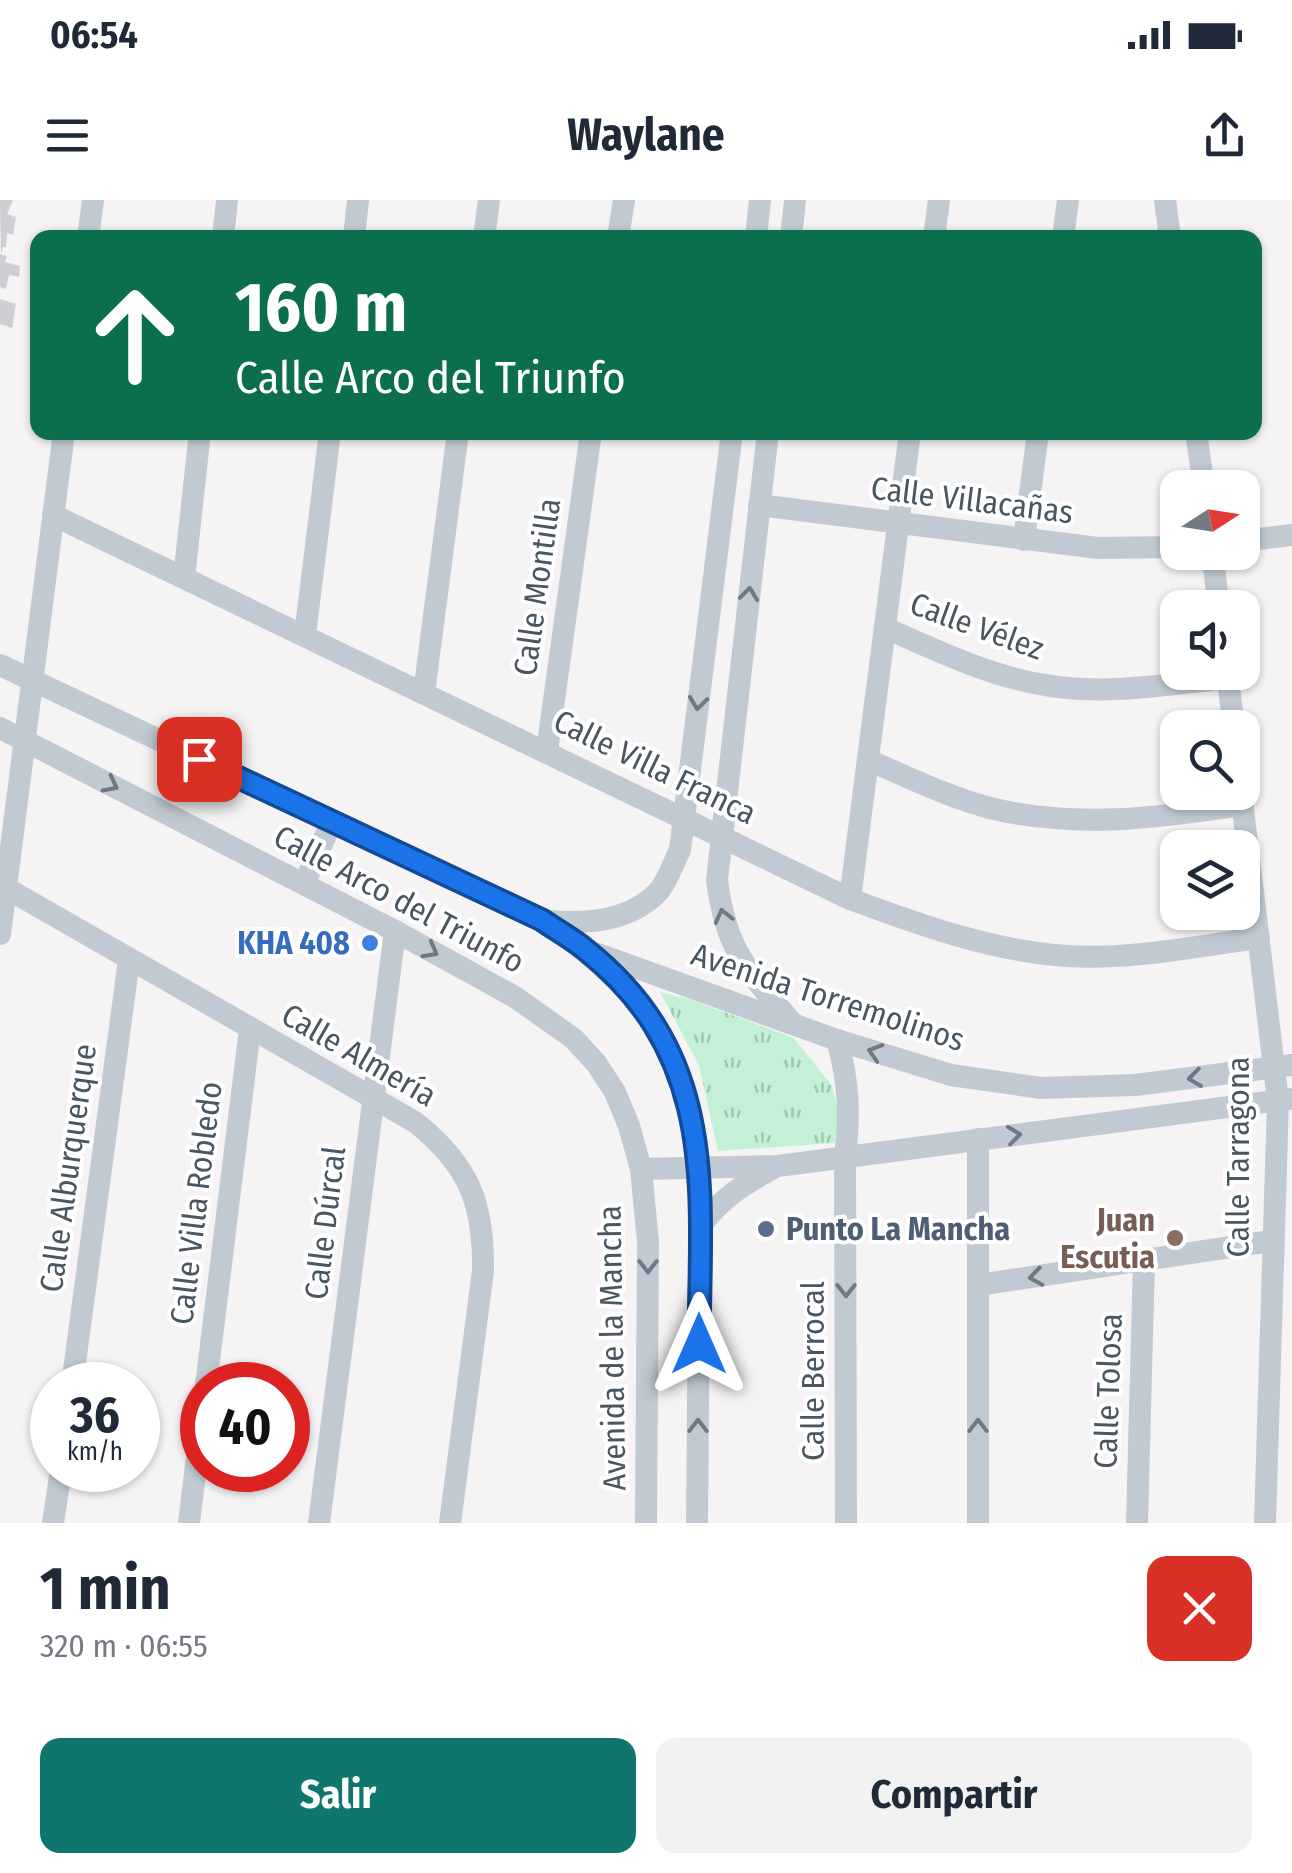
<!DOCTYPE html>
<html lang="es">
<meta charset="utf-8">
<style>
body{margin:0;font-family:"Fira Sans Condensed",sans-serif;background:#f2f2f3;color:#1f2937;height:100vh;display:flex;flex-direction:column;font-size:38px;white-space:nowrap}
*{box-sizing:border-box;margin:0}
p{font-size:32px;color:#747a83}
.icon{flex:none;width:55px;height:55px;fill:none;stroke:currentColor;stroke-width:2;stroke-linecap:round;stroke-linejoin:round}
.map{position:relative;height:1323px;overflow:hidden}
.side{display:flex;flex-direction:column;background:#fff;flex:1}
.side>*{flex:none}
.hud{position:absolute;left:30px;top:30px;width:1232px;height:210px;border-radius:20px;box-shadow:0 2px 8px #0004;background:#0b6e4f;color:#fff;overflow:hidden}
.needle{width:65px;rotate:78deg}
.fabs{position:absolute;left:1160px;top:270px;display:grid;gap:20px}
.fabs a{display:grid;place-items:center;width:100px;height:100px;border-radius:20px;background:#fff;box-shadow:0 2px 8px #0004;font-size:50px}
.speed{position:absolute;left:30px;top:1162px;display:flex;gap:20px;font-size:50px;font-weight:700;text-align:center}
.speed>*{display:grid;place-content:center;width:130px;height:130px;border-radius:50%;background:#fff;box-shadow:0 2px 8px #0004;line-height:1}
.speed small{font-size:25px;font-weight:400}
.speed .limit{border:15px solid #d22;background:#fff;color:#111}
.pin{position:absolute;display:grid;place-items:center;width:85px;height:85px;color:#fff;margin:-42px;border-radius:20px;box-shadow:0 5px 15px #0006}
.me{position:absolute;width:110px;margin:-55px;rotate:0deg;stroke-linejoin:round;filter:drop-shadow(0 0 8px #0008)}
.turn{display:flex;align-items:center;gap:35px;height:210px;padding:0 40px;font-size:45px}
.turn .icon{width:130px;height:130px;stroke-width:2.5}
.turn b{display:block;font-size:70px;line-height:85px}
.round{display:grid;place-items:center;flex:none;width:105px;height:105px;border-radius:20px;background:#f2f2f3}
.overview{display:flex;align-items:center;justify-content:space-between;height:170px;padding:0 40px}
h1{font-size:60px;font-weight:700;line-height:75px}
.button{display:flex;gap:20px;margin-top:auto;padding:20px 40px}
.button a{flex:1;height:115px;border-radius:20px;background:#0f766e;color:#fff;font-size:40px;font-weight:700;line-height:115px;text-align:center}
.button a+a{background:#f2f2f3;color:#1f2937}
.status{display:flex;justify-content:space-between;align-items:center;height:70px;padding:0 50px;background:#fff;direction:ltr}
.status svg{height:28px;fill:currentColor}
header{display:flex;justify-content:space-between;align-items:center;height:130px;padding:0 40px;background:#fff;font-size:45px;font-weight:700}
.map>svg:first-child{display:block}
.park{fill:url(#park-tufts)}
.building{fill:#cdcfd5}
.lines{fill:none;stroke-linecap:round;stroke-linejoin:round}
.minor{stroke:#c1cad2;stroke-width:22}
.oneway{stroke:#6e7983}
.route-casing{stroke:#114b97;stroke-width:25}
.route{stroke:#1a73e8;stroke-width:18}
.shop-dot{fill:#3f7fe0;stroke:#fff;stroke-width:4}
.service-dot{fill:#5c6f8a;stroke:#fff;stroke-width:4}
.education-dot{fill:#8d6e63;stroke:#fff;stroke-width:4}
.labels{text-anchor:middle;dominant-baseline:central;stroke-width:8;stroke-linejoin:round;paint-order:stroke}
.street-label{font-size:32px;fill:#4a5661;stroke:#fff}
.shop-label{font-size:32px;font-weight:bold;fill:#366cbe;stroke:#fff;text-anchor:end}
.education-label{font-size:32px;font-weight:bold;fill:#785e54;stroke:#fff;text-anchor:end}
.service-label{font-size:32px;font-weight:bold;fill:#4e5e75;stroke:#fff;text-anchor:start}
</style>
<div class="status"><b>06:54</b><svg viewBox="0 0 49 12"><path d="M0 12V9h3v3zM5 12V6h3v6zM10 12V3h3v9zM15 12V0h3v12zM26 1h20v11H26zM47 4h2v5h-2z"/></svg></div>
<header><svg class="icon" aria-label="menu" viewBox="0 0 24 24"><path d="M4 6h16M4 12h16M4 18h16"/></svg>Waylane<svg class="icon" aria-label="share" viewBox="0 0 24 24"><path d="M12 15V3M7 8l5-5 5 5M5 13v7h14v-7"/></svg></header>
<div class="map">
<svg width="1292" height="1323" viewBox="0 0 1292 1323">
<defs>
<pattern id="park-tufts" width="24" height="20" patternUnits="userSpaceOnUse" patternTransform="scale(2.5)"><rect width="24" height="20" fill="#c3f1d5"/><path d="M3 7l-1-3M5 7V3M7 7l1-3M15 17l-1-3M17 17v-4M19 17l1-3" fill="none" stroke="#a0c6b0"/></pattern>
</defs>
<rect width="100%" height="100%" fill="#f5f3f3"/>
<polygon class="park" points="660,792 689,799 794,838 832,886 838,910 835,943 718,951 699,865"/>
<g class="building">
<polygon points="0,0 13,0 7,14 16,17 13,35 7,33 6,47 3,47 1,54"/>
<polygon points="0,54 7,56 5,62 20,66 19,77 9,75 6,89 0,87"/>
<polygon points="0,99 16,104 12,128 0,124"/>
</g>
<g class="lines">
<g class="minor">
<polyline points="1165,0 1170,38"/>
<polyline points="88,38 93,0"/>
<polyline points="223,38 227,0"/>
<polyline points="354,38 358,0"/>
<polyline points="484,38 489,0"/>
<polyline points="618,38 624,0"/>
<polyline points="756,38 760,0"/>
<polyline points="791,38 795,0"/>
<polyline points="934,38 939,0"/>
<polyline points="1063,38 1068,0"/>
<path d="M768 232 717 680C726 752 748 770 792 823"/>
<polyline points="1196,232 1204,288"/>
<polyline points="759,305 1098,348 1178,347"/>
<path d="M53 315 850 699C920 725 992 751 1067 756 1131 760 1196 746 1259 738"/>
<polyline points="1024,340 1038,232"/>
<polyline points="1242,341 1292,335"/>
<polyline points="1212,352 1219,408"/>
<polyline points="184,378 200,232"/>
<path d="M885 428C939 451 992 478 1051 486 1110 495 1169 484 1228 478"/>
<polyline points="305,435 330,232"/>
<path d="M0 465 541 720C640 785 686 850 700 968L697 1323"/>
<polyline points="1227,472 1234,528"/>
<polyline points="424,493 458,232"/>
<polyline points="0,528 395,731 515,797 574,839 596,863 615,892 629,926 641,969 648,1042 646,1323"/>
<polyline points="547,551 591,232"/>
<path d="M868 560C908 577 948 597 990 608 1075 629 1158 618 1243 605"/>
<polyline points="1241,592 1278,901 1265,1323"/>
<polyline points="304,684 332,621"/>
<path d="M6 688 415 922C469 965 484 1003 483 1071L450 1323"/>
<polyline points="850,699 910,232"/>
<path d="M547 721C586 724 629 722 658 692 668 681 673 663 680 650L732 232"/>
<polyline points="0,734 64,232"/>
<polyline points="598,754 837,840 951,875 1041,888 1135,885 1292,865"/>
<path d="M837 840C849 881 850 915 845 957L846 1323"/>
<polyline points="978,939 978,1323"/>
<polyline points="641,969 778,966 1289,899"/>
<path d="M700 1027C721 998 744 984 775 967"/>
<polyline points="978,1085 1271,1041"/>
<polyline points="72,1185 129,760"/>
<polyline points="206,1185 250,829"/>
<polyline points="53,1323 61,1270"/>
<polyline points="189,1323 202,1215"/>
<polyline points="319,1323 395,731"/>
<polyline points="1137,1323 1144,1060"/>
</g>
</g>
<defs><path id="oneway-chevron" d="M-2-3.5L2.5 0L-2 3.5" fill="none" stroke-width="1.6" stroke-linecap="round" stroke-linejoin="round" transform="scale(2.5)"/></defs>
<g class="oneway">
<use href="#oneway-chevron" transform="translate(749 394) rotate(-83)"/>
<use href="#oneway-chevron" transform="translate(698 503) rotate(97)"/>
<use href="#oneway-chevron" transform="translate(111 585) rotate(27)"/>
<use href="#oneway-chevron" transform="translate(723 716) rotate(-104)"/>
<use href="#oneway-chevron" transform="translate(431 751) rotate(29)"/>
<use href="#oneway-chevron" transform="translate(875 852) rotate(-163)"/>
<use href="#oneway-chevron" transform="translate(1195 878) rotate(173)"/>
<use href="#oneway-chevron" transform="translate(1014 935) rotate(-7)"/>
<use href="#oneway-chevron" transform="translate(648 1066) rotate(90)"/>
<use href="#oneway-chevron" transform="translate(1036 1077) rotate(171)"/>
<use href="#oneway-chevron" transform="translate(846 1090) rotate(90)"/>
<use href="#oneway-chevron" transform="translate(698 1226) rotate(-90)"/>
<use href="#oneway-chevron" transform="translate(978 1226) rotate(-90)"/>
</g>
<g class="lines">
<defs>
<path id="route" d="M199 559 542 720C556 730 573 739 586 750 720 857 700 992 699 1144"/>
</defs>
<use href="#route" class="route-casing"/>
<use href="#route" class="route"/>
</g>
<circle class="shop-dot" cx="370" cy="743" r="10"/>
<circle class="service-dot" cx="766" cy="1029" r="10"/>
<circle class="education-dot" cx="1175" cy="1038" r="10"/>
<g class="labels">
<g class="street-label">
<text transform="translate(972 300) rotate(7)">Calle Villacañas</text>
<text transform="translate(537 387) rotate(-82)">Calle Montilla</text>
<text transform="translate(977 426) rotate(20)">Calle Vélez</text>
<text transform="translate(655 567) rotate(26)">Calle Villa Franca</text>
<text transform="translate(399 699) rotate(28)">Calle Arco del Triunfo</text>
<text transform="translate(828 797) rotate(18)">Avenida Torremolinos</text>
<text transform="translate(359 855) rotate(30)">Calle Almería</text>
<text transform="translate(1238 957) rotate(-90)">Calle Tarragona</text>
<text transform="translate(68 968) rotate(-82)">Calle Alburquerque</text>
<text transform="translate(196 1003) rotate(-83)">Calle Villa Robledo</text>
<text transform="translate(325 1023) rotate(-83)">Calle Dúrcal</text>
<text transform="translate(612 1148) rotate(-91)">Avenida de la Mancha</text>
<text transform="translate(813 1171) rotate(-90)">Calle Berrocal</text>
<text transform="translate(1108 1191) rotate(-88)">Calle Tolosa</text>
</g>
<g class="shop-label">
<text x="350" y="743">KHA 408</text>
</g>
<g class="education-label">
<text x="1155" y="1020">Juan<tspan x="1155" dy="37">Escutia</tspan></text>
</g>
<g class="service-label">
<text x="786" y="1029">Punto La Mancha</text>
</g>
</g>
</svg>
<div class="fabs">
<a><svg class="needle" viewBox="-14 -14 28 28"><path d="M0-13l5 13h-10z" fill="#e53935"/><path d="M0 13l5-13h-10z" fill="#747a83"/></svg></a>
<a><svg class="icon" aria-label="sound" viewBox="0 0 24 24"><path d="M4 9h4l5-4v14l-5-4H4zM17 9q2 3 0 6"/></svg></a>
<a><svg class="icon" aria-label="search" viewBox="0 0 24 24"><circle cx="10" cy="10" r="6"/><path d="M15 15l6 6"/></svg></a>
<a><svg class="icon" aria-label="layers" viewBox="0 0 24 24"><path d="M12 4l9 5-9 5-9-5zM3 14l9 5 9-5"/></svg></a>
</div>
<div class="speed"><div>36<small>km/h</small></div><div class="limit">40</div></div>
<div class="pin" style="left:199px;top:559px;background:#d93025"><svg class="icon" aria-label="arrive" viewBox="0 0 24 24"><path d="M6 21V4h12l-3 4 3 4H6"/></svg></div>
<svg class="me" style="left:699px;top:1144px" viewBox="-20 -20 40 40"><path d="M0-17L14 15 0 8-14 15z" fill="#1a73e8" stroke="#fff" stroke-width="4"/></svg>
<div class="hud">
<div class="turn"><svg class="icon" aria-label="ahead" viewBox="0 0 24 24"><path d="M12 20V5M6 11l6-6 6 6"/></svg><div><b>160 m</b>Calle Arco del Triunfo</div></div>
</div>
</div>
<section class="side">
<div class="overview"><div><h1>1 min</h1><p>320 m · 06:55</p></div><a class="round" style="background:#d93025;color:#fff"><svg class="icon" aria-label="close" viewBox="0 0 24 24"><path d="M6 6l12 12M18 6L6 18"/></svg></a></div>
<div class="button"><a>Salir</a><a>Compartir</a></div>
</section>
